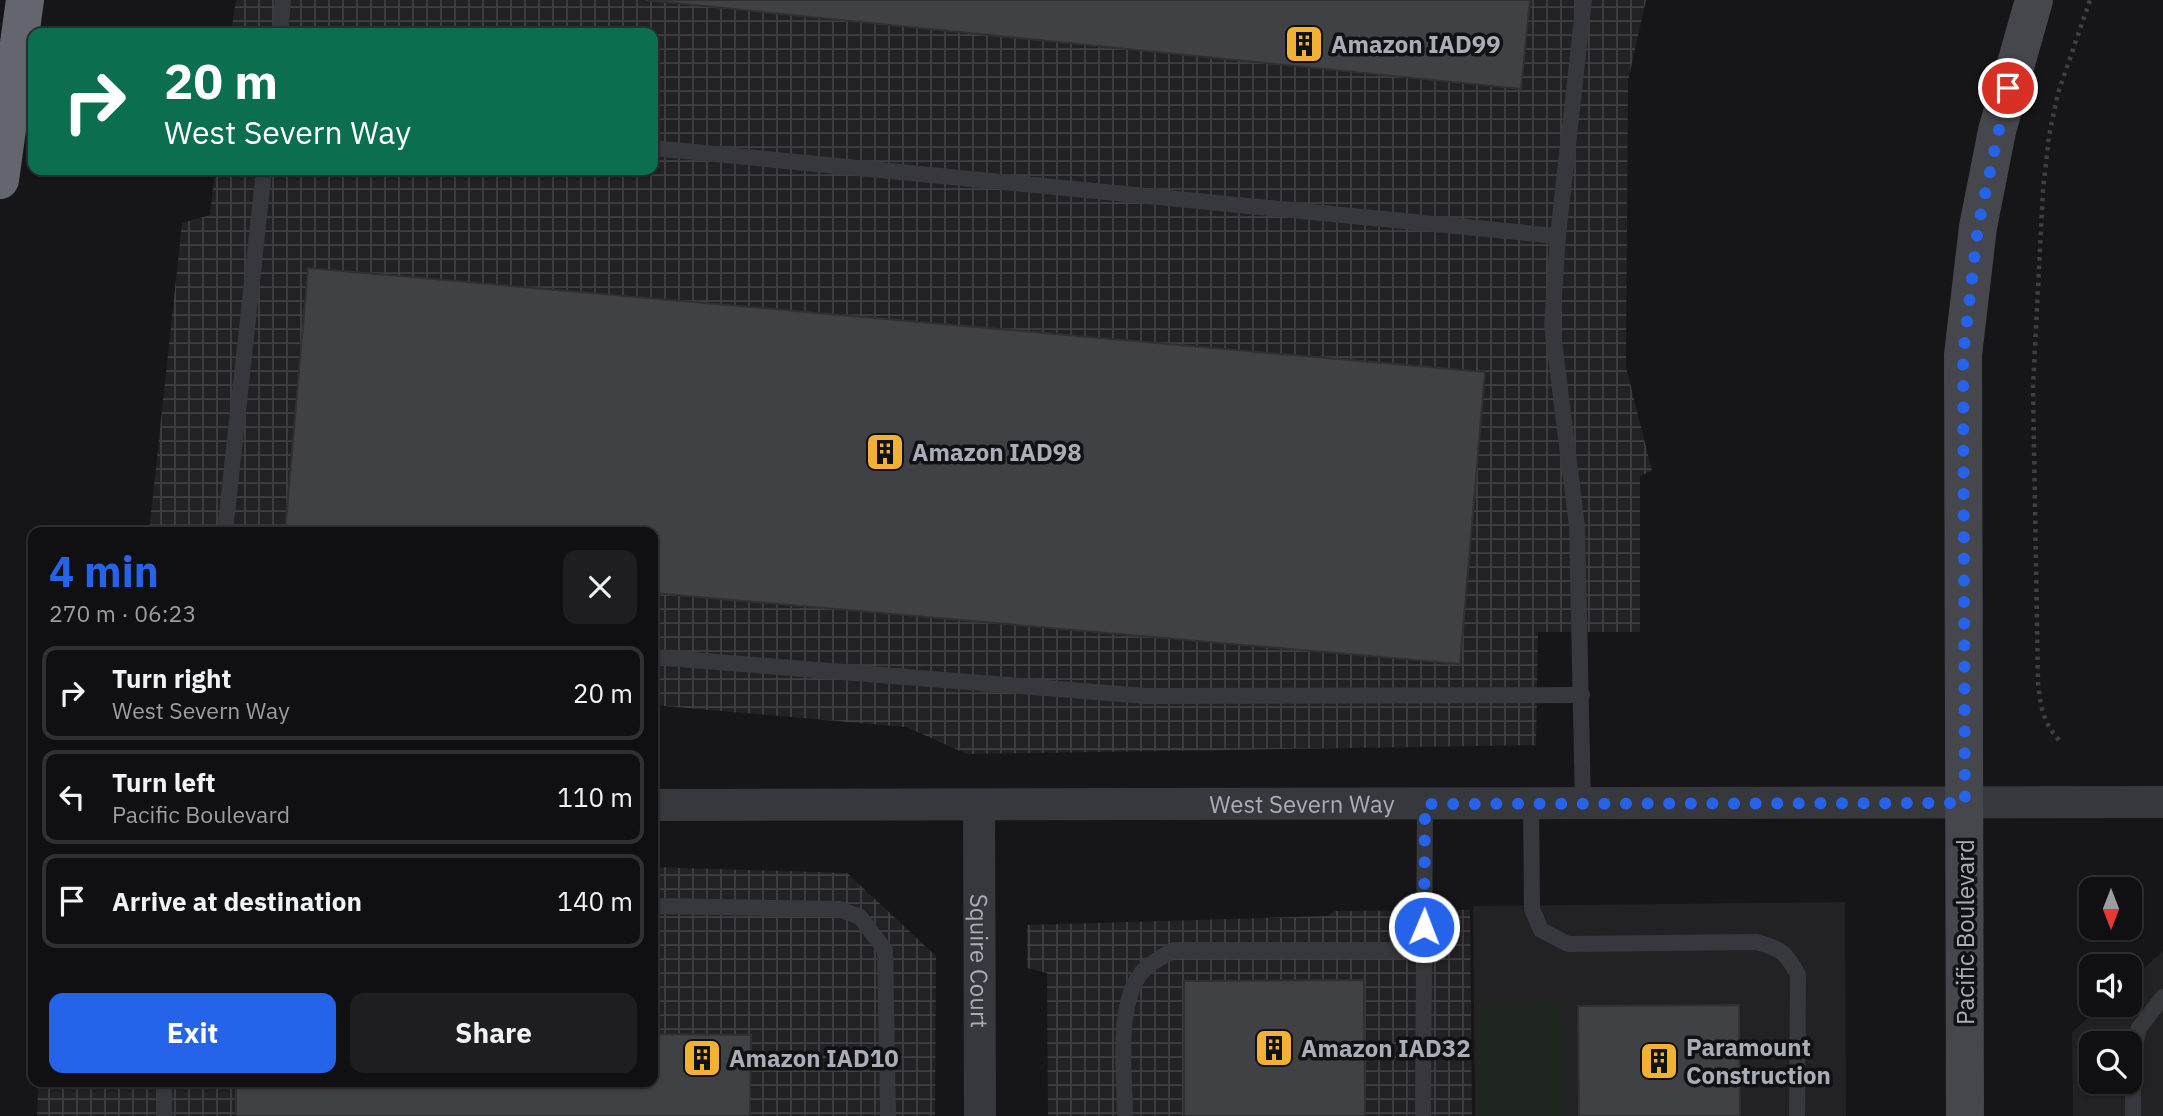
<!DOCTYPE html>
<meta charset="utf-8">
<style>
body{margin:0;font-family:"IBM Plex Sans",sans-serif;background:#1e1e20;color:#f1f3f6;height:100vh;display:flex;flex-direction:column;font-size:26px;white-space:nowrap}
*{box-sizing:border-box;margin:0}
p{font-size:23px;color:#9c9d9f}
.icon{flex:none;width:38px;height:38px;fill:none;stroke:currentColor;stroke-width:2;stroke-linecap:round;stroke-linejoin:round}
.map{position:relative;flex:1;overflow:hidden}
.panel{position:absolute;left:28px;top:527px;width:630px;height:560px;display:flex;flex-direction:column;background:#101012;border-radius:14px;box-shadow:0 2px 5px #0004,0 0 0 2px #303032}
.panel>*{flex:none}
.top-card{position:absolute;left:28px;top:28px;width:630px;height:147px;border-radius:14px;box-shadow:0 2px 5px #0004,0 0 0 2px #303032;background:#0b6e4f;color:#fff;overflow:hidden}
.needle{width:46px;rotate:180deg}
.fabs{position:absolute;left:2079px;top:877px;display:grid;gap:14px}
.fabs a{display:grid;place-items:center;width:63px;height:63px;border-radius:14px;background:#101012;box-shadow:0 2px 5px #0004,0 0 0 2px #303032;font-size:35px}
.pin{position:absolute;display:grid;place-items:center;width:60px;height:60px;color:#fff;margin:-30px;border:4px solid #fff;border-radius:50%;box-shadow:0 2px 7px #0007}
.me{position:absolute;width:77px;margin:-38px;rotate:1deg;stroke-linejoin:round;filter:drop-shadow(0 0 5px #0008)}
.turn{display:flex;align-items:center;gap:24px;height:147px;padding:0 21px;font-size:32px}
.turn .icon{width:91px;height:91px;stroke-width:2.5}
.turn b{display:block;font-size:49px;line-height:60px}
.round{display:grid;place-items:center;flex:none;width:74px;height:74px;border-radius:14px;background:#1e1e20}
.overview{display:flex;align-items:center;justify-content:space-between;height:119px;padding:0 21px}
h1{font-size:42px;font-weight:700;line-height:52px;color:#2563eb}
.button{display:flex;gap:14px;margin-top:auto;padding:14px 21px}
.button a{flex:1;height:80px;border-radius:14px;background:#2563eb;color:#fff;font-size:28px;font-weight:700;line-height:80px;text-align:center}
.button a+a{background:#1e1e20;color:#f1f3f6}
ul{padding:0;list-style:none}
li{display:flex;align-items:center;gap:21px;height:94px;margin:0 14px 10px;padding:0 7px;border:4px solid #303032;border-radius:14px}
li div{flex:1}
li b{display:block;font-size:26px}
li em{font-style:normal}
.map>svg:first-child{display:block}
.built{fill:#222225;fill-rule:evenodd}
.industrial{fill:url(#industrial-grid)}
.green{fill:#1e261f}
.building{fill:#404145;stroke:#303034;stroke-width:2}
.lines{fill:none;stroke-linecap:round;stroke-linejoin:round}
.path{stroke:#3d3f44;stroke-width:4.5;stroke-dasharray:3.5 5;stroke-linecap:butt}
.lane{stroke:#37383d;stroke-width:16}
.street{stroke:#37383d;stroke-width:32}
.secondary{stroke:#45474d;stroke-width:38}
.highway{stroke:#63666e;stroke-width:38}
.route{stroke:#2563eb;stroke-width:12;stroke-dasharray:0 21.6}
.labels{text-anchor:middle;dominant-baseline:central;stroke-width:7;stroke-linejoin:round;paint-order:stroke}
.poi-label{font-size:24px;font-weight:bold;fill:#a8adb8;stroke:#111113;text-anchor:start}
.street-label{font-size:24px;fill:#a8adb8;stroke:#111113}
</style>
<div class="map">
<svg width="2163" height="1116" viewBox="0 0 2163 1116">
<defs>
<pattern id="industrial-grid" width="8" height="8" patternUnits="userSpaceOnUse" patternTransform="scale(1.75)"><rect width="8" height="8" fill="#222225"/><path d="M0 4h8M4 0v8" fill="none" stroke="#3f3f43"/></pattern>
</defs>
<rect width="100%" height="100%" fill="#161618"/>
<g class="built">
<polygon points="1845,902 1846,1116 1475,1116 1473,906"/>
<path d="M2163 951V1116H2073L2072 1032 2103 1005 2130 1004V981ZM2091 1043H2130V1082H2091Z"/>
</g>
<g class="industrial">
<polygon points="236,0 1646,0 1628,81 1626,367 1652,471 1640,476 1640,632 1538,632 1536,745 967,754 906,727 653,705 653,532 149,532 182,223 210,215 215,170 653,170 653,33 231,33"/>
<polygon points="653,867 847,873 936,956 935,1116 37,1116 38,1082 653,1082"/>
<polygon points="1470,910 1472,1116 1048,1116 1047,973 1027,968 1027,925 1327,916 1335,911"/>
</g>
<polygon class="green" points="1563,1003 1563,1116 1476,1116 1476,1004"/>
<g class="building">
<polygon points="645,0 1530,0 1521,89"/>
<polygon points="308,268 1485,372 1460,664 653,593 653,532 285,532"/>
<polygon points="1364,980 1365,1116 1184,1116 1184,981"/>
<polygon points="1739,1005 1740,1116 1579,1116 1578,1006"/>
<polygon points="653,1034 751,1035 750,1116 236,1116 236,1082 653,1082"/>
</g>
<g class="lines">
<path class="path" d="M2059 740C2043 723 2040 704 2038 682L2033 387 2043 190 2049 136 2058 93 2090 0"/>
<g class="lane">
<polyline points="280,33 283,0"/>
<polyline points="653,148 1558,236"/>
<polyline points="225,532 264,170"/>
<polyline points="653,657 1146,696 1582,695"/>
<path d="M1531 804 1532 909 1541 930 1568 944 1756 942C1780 948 1787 953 1798 975L1797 1116"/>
<polyline points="1583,804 1577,526 1552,325 1558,236 1584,0"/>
<polyline points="653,906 839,909 860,917 885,950 888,1116"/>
<polyline points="164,1116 164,1082"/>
<path d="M1125 1116C1125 1074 1115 1005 1142 972 1149 963 1164 956 1174 950H1423"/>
<polyline points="1423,1116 1425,804"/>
<polyline points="2133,1116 2133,1054 2139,1028 2163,997"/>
</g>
<g class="street">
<path id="s1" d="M653 805 2163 802"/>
<path id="s2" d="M979 805 980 1116"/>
</g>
<polyline class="secondary" points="1965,1116 1963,355 1978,227 1997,131 2034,0"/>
<polyline class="highway" points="0,180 25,0"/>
</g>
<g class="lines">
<polyline class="route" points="1424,927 1425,804 1965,803 1963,355 1978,227 2008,88"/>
</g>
<defs>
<symbol id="building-square" viewBox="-11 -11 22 22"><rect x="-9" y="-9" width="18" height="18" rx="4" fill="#f2b134" stroke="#111113"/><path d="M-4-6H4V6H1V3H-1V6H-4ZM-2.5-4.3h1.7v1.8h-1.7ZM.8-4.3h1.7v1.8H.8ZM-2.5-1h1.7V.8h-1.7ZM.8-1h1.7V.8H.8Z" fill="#111"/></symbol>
</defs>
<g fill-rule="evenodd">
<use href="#building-square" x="1282" y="22" width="44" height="44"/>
<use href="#building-square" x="863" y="430" width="44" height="44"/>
<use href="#building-square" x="1252" y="1026" width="44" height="44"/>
<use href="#building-square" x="680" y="1036" width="44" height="44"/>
<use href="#building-square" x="1637" y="1039" width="44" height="44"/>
</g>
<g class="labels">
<g class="poi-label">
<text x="1331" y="44">Amazon IAD99</text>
<text x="912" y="452">Amazon IAD98</text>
<text x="1686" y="1047">Paramount<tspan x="1686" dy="28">Construction</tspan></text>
<text x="1301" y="1048">Amazon IAD32</text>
<text x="729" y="1058">Amazon IAD10</text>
</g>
<g class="street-label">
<text stroke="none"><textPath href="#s1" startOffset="649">West Severn Way</textPath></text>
<text transform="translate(1965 932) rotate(-90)">Pacific Boulevard</text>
<text stroke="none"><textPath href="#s2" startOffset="156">Squire Court</textPath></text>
</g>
</g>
</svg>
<div class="fabs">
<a><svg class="needle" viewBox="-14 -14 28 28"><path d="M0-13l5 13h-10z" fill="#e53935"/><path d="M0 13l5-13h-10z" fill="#9c9d9f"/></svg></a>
<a><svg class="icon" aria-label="sound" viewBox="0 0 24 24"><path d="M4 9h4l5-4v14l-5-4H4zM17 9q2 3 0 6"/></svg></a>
<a><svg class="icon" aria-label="search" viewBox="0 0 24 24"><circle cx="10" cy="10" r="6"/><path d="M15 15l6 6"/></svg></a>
</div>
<div class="pin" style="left:2008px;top:88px;background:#d93025"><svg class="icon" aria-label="arrive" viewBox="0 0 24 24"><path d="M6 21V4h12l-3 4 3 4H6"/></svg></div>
<svg class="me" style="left:1424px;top:927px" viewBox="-20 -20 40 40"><circle r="17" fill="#2563eb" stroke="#fff" stroke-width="3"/><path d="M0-11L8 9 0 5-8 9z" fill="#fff"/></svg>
<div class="top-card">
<div class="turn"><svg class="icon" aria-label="right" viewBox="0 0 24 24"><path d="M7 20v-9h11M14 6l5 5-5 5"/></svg><div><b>20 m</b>West Severn Way</div></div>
</div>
<section class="panel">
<div class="overview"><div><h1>4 min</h1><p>270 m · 06:23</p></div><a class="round"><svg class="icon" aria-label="close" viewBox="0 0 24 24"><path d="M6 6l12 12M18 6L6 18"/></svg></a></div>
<ul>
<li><svg class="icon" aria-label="right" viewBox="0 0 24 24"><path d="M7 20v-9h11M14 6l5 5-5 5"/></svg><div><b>Turn right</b><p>West Severn Way</p></div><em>20 m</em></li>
<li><svg class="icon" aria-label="left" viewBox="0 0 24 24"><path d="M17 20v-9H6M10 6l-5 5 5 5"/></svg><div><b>Turn left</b><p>Pacific Boulevard</p></div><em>110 m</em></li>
<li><svg class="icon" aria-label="arrive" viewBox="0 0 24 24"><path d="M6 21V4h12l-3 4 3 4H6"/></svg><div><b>Arrive at destination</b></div><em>140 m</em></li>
</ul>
<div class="button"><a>Exit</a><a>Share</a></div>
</section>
</div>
